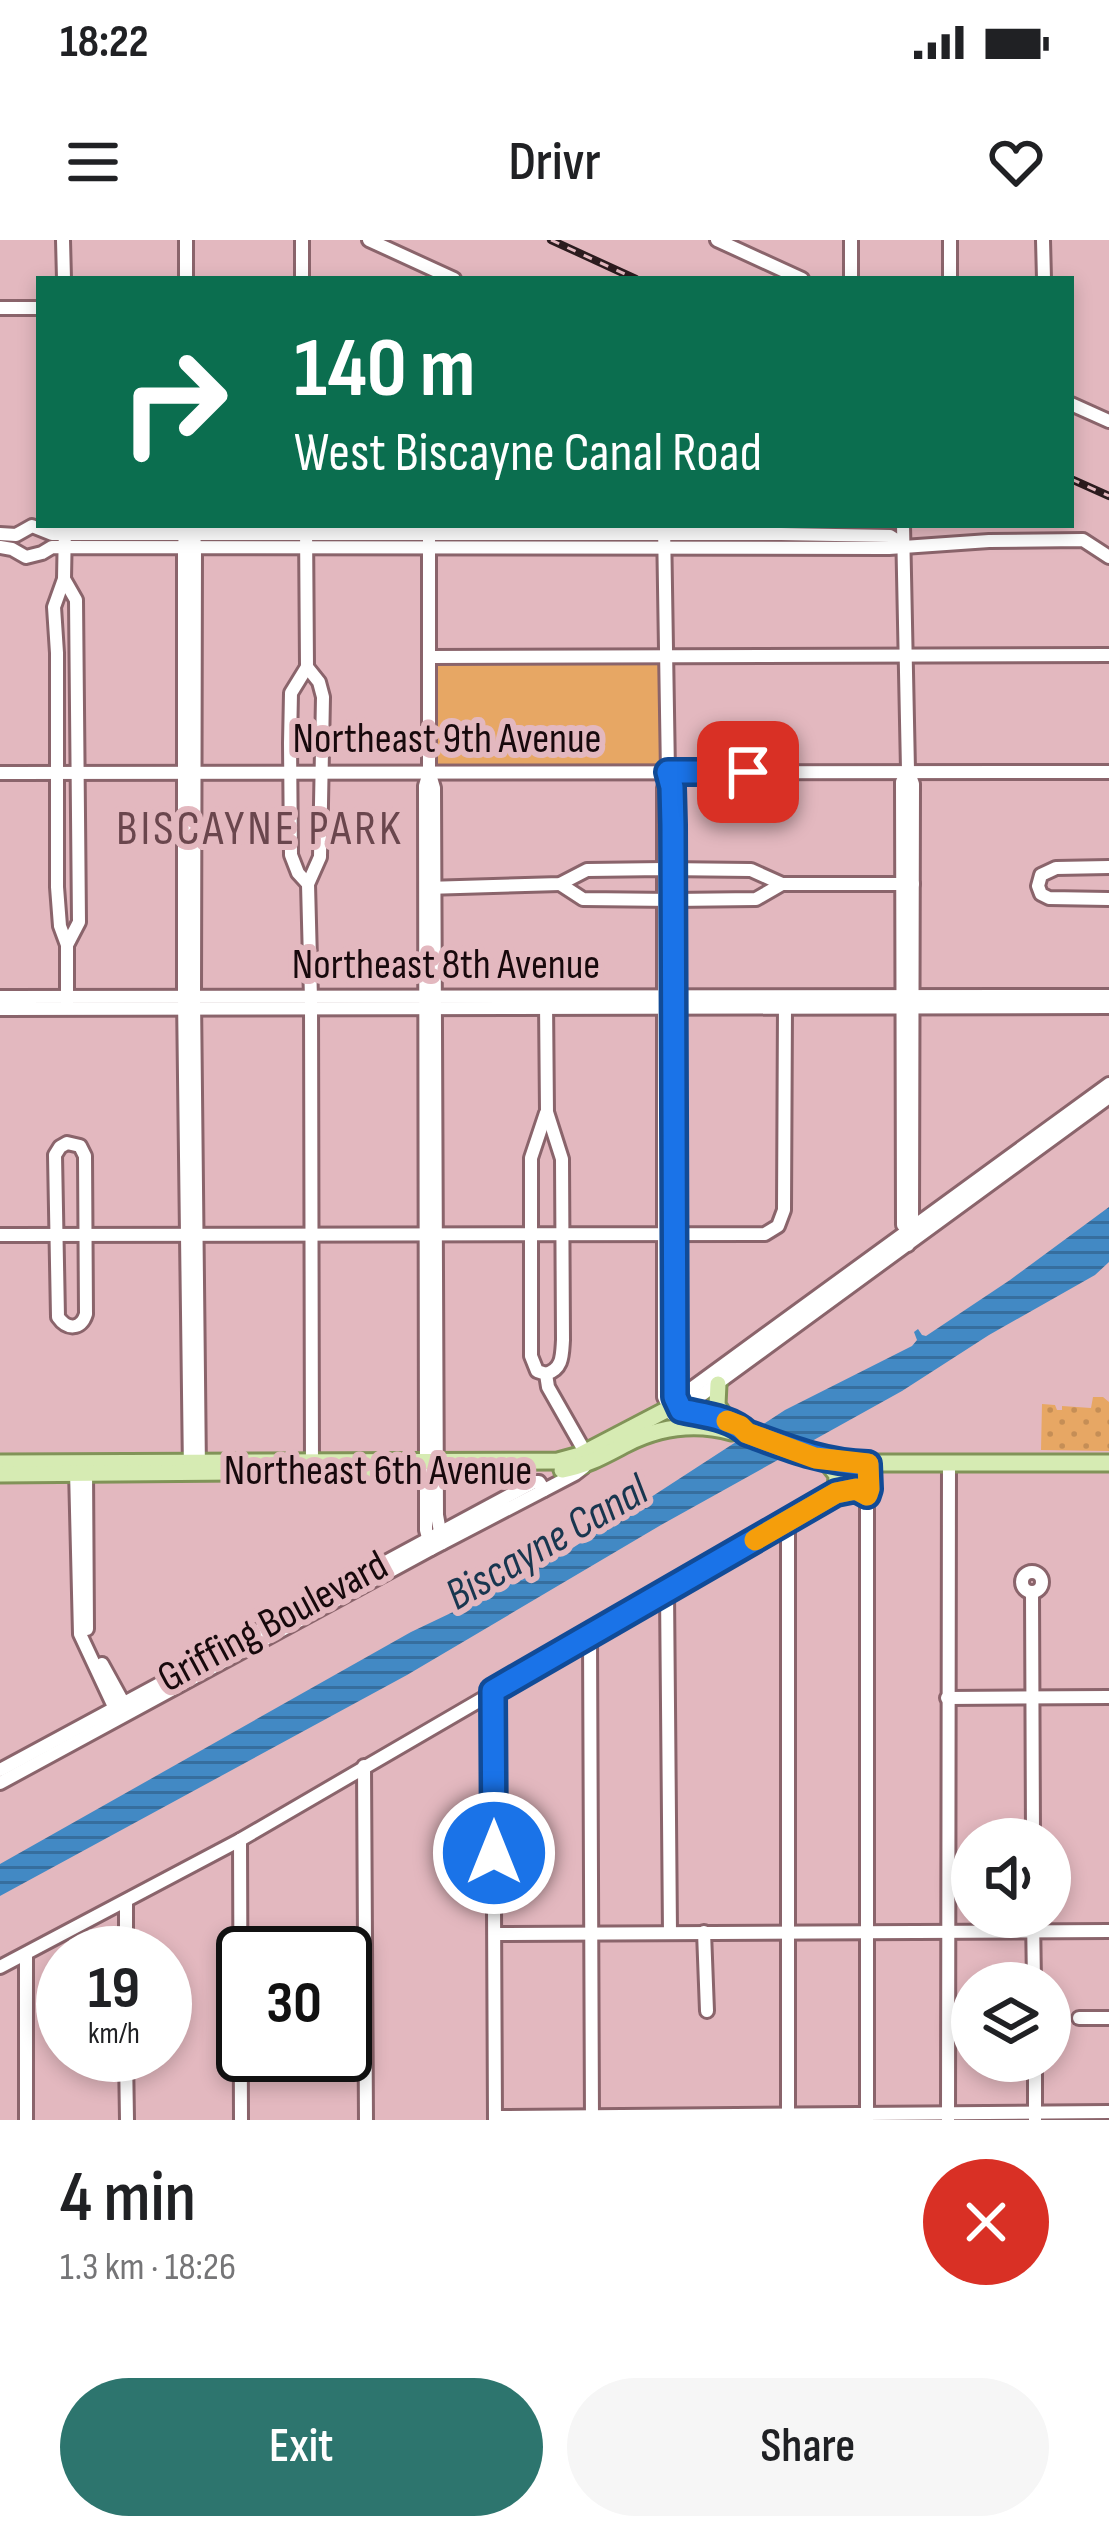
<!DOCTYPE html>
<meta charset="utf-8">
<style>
body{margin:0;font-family:"Sofia Sans Condensed",sans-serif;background:#f6f6f6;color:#202124;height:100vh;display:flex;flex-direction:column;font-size:45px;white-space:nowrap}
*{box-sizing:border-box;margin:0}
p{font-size:39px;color:#757577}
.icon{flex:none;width:66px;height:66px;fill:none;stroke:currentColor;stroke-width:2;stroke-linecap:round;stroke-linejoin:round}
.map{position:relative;height:1880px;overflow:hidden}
.side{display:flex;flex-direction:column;background:#fff;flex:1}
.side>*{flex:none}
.hud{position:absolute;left:36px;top:36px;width:1038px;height:252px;border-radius:0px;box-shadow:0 6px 18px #0003;background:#0b6e4f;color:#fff;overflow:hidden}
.controls{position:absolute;left:951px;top:1578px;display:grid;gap:24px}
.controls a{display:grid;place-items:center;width:120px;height:120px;border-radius:50%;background:#fff;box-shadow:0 6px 18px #0003;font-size:60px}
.speed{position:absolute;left:36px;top:1686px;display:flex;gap:24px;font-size:60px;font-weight:700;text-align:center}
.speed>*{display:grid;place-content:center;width:156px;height:156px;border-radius:50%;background:#fff;box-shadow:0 6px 18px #0003;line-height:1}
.speed small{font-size:30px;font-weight:400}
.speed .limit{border:6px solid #111;border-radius:18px;background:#fff;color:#111}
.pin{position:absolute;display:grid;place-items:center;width:102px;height:102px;color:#fff;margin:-51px;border-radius:24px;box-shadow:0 6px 18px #0006}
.me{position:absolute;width:132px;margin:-66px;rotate:0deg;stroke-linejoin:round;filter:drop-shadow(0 0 9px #0008)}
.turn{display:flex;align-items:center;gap:42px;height:252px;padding:0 60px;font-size:54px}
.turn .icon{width:156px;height:156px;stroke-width:2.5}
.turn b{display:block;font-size:84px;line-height:102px}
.round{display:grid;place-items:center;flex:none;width:126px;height:126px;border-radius:63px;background:#f6f6f6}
.headline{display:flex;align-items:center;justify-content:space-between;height:204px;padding:0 60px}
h1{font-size:72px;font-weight:600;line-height:90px}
.button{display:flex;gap:24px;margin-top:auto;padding:24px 60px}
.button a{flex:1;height:138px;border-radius:72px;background:#2d756e;color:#fff;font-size:48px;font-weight:600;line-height:138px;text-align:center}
.button a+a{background:#f6f6f6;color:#202124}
.status{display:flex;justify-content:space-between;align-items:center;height:84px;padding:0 60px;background:#fff;direction:ltr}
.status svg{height:33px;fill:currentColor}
header{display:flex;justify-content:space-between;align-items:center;height:156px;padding:0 60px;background:#fff;font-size:54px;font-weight:600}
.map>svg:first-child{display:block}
.grass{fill:url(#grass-dots)}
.park{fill:#e7a764}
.water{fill:url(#water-rules)}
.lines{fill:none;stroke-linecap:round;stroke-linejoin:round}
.minor-casing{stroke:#8a646b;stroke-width:18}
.major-casing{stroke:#819358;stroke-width:21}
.minor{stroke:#fff;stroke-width:12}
.major{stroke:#d6ebb3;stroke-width:15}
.rail-casing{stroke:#2c1b1e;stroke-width:8}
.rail{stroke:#e3b8bf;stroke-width:3;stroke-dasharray:9;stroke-linecap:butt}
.route-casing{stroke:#114b97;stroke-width:30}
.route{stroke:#1a73e8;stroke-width:21}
.slow{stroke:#f59e0b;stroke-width:21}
.labels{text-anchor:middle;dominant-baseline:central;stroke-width:12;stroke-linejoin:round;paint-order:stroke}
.street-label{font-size:42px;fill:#17090c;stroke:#e3b8bf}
.water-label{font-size:45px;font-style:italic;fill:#18364f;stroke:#e3b8bf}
.quarter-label{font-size:48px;letter-spacing:3px;fill:#6a464d;stroke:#e3b8bf}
</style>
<div class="status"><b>18:22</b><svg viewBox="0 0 49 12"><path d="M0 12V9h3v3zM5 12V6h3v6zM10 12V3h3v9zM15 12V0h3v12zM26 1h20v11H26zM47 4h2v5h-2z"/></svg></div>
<header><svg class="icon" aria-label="menu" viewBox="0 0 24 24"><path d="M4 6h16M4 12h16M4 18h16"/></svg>Drivr<svg class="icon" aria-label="heart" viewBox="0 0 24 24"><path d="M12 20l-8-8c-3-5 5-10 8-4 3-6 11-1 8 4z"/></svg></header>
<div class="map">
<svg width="1109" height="1880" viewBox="0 0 1109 1880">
<defs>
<pattern id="grass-dots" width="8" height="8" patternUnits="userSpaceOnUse" patternTransform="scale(3)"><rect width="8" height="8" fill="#e7a764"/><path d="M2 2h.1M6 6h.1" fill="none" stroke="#c58e56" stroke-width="1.8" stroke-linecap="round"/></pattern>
<pattern id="water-rules" width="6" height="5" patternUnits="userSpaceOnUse" patternTransform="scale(3)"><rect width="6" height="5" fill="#4289c4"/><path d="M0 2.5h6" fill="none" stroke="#366e9e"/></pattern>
</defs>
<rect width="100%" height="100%" fill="#e3b8bf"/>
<polygon class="grass" points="1093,1157 1103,1157 1109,1162 1109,1211 1041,1210 1042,1164 1055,1165 1057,1170 1062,1170 1062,1166 1091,1168"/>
<polygon class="park" points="429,417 666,418 668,533 429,531"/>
<polygon class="water" points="1109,967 1109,1022 1095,1035 989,1095 902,1151 661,1285 407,1435 0,1656 0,1624 411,1392 474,1362 568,1311 785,1170 912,1106 917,1100 914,1092 918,1089 922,1095 926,1096 1010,1040"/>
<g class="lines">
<defs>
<g id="minor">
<polyline points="63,0 64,39"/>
<polyline points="302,0 302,39"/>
<polyline points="369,0 454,39"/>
<polyline points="717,0 802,39"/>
<polyline points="851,0 851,39"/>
<polyline points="950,0 950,39"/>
<polyline points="1043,0 1044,39"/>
<polyline points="186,39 186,0"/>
<polyline points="0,68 39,68"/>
<polyline points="1071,164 1109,181"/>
<polyline points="65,285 64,339 54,367 57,413 57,647 60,686 67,705 67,767"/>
<polyline points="189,285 194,293 195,307 194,758 199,1231"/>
<polyline points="189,285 185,293 184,307 184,758 190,1231"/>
<polyline points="306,285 307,427 291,453 290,503 291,615 298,633 308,644"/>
<polyline points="429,285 429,531 434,548 437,1275 442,1303"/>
<polyline points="664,285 668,533 664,548 664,1157 672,1174"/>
<polyline points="903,285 908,530 913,544 912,982 908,991 908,1005"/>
<polyline points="0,294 16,295 32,286 52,294 781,294 890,296 904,305"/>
<polyline points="0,307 12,309 26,317 42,313 52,307 889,308 989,301 1083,300 1109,317"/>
<polyline points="64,339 76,360 79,682 67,705"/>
<polyline points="429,417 1109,415"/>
<polyline points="307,427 319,442 323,457 320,617 308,644 311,759 312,1231"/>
<polyline points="429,532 425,546 426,1231 426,1290 431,1309"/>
<polyline points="0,533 1109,532"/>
<polyline points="668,533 672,547 673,585 674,1145 677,1163 681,1170 1109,857"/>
<polyline points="1109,627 1056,628 1041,635 1038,646 1041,654 1049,658 1109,659"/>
<polyline points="560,644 583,659 673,660 756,659 782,644"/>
<polyline points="426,648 560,644 587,630 664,629 751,630 782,644 913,644"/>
<polyline points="0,757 1109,756"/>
<polyline points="0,769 1109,767"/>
<polyline points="546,873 531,918 531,1116 537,1131 546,1134 548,1147 585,1212"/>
<path d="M67 903 80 906 85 916 86 1074C81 1090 67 1090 58 1077L55 915 60 907Z"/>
<polyline points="908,991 903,985 902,542 908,530"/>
<polyline points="0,995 765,994 778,986 784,970 785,765"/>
<path d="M546 1134C563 1129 562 1115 563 1100L562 919 547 872 546 762"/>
<polyline points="671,1167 692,1148 1109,844"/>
<polyline points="76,1230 80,1394 116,1471"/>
<polyline points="86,1230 87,1389"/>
<polyline points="842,1251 856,1249 867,1255 869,1249 869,1224"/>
<polyline points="867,1255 867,1880"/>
<circle cx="1032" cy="1342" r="10"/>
<polyline points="667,1351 670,1692"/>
<polyline points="1032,1352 1033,1599"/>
<polyline points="590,1396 592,1880"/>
<polyline points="102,1424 124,1464"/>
<polyline points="493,1452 495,1880"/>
<polyline points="947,1458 1109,1457"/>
<polyline points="364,1526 366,1880"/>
<polyline points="0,1530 534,1242 539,1242 544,1250"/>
<polyline points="0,1543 431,1309 575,1234 584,1227"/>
<polyline points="240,1600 241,1880"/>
<polyline points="126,1661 126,1713"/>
<polyline points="1033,1677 1034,1743"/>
<polyline points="704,1692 707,1771"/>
<polyline points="495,1694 1109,1691"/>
<polyline points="0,1727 240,1600 836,1253 869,1224"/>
<polyline points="1079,1778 1109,1778"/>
<polyline points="126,1815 127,1880"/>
<polyline points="1035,1821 1035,1880"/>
<polyline points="495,1877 1109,1872"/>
<polyline points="788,1879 788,1281"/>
<polyline points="26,1880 26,1714"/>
<polyline points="948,1880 949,1224"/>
</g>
<g id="major">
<polyline points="718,1144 717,1165 726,1179"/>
<polyline points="825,1220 837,1235 836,1253"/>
<polyline points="0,1223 558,1221 580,1215 668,1169 720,1179 740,1186 747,1193 815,1218 841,1223 1109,1223"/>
<path d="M562 1230C586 1226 605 1215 626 1204 661 1186 695 1182 732 1192"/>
<polyline points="292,1232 400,1232"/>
<polyline points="0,1234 238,1232"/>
</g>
</defs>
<use href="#minor" class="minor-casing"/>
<use href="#major" class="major-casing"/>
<use href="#minor" class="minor"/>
<use href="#major" class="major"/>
<defs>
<g id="rail">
<polyline points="551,0 636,39"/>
<polyline points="1071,239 1109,256"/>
</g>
</defs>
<use href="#rail" class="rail-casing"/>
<use href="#rail" class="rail"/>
</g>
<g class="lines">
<defs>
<path id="route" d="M494 1613 493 1451 836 1253 856 1249 867 1255 869 1249 868 1224C825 1223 788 1208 747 1193 730 1177 703 1175 681 1170L675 1157 673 585 672 547 668 532H748"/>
</defs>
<use href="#route" class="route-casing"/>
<use href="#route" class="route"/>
<polyline class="slow" points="727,1181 740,1186 747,1193 815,1218 868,1224 869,1249 867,1255 856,1249 836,1253 755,1300"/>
</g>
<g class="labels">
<g class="street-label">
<text x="447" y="499">Northeast 9th Avenue</text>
<text x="446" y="725">Northeast 8th Avenue</text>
<text x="378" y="1231">Northeast 6th Avenue</text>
<text transform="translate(273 1382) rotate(-28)">Griffing Boulevard</text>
</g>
<g class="water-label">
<text transform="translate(547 1303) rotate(-30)">Biscayne Canal</text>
</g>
<g class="quarter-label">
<text x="260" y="589">BISCAYNE PARK</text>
</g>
</g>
</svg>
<div class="controls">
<a><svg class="icon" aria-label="sound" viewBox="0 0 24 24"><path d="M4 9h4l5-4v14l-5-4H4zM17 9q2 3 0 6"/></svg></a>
<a><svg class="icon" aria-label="layers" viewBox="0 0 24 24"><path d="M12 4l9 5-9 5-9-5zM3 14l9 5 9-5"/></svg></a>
</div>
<div class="speed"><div>19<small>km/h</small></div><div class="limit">30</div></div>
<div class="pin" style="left:748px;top:532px;background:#d93025"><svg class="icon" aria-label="arrive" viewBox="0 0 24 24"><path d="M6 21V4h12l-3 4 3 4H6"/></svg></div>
<svg class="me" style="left:494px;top:1613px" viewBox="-20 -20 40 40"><circle r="17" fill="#1a73e8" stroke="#fff" stroke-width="3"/><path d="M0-11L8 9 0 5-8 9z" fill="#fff"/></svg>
<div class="hud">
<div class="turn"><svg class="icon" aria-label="right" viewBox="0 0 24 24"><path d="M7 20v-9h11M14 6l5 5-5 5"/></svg><div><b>140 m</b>West Biscayne Canal Road</div></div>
</div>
</div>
<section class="side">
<div class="headline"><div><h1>4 min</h1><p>1.3 km · 18:26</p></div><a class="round" style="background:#d93025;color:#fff"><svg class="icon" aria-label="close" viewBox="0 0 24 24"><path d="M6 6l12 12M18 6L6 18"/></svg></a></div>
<div class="button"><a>Exit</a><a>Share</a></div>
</section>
